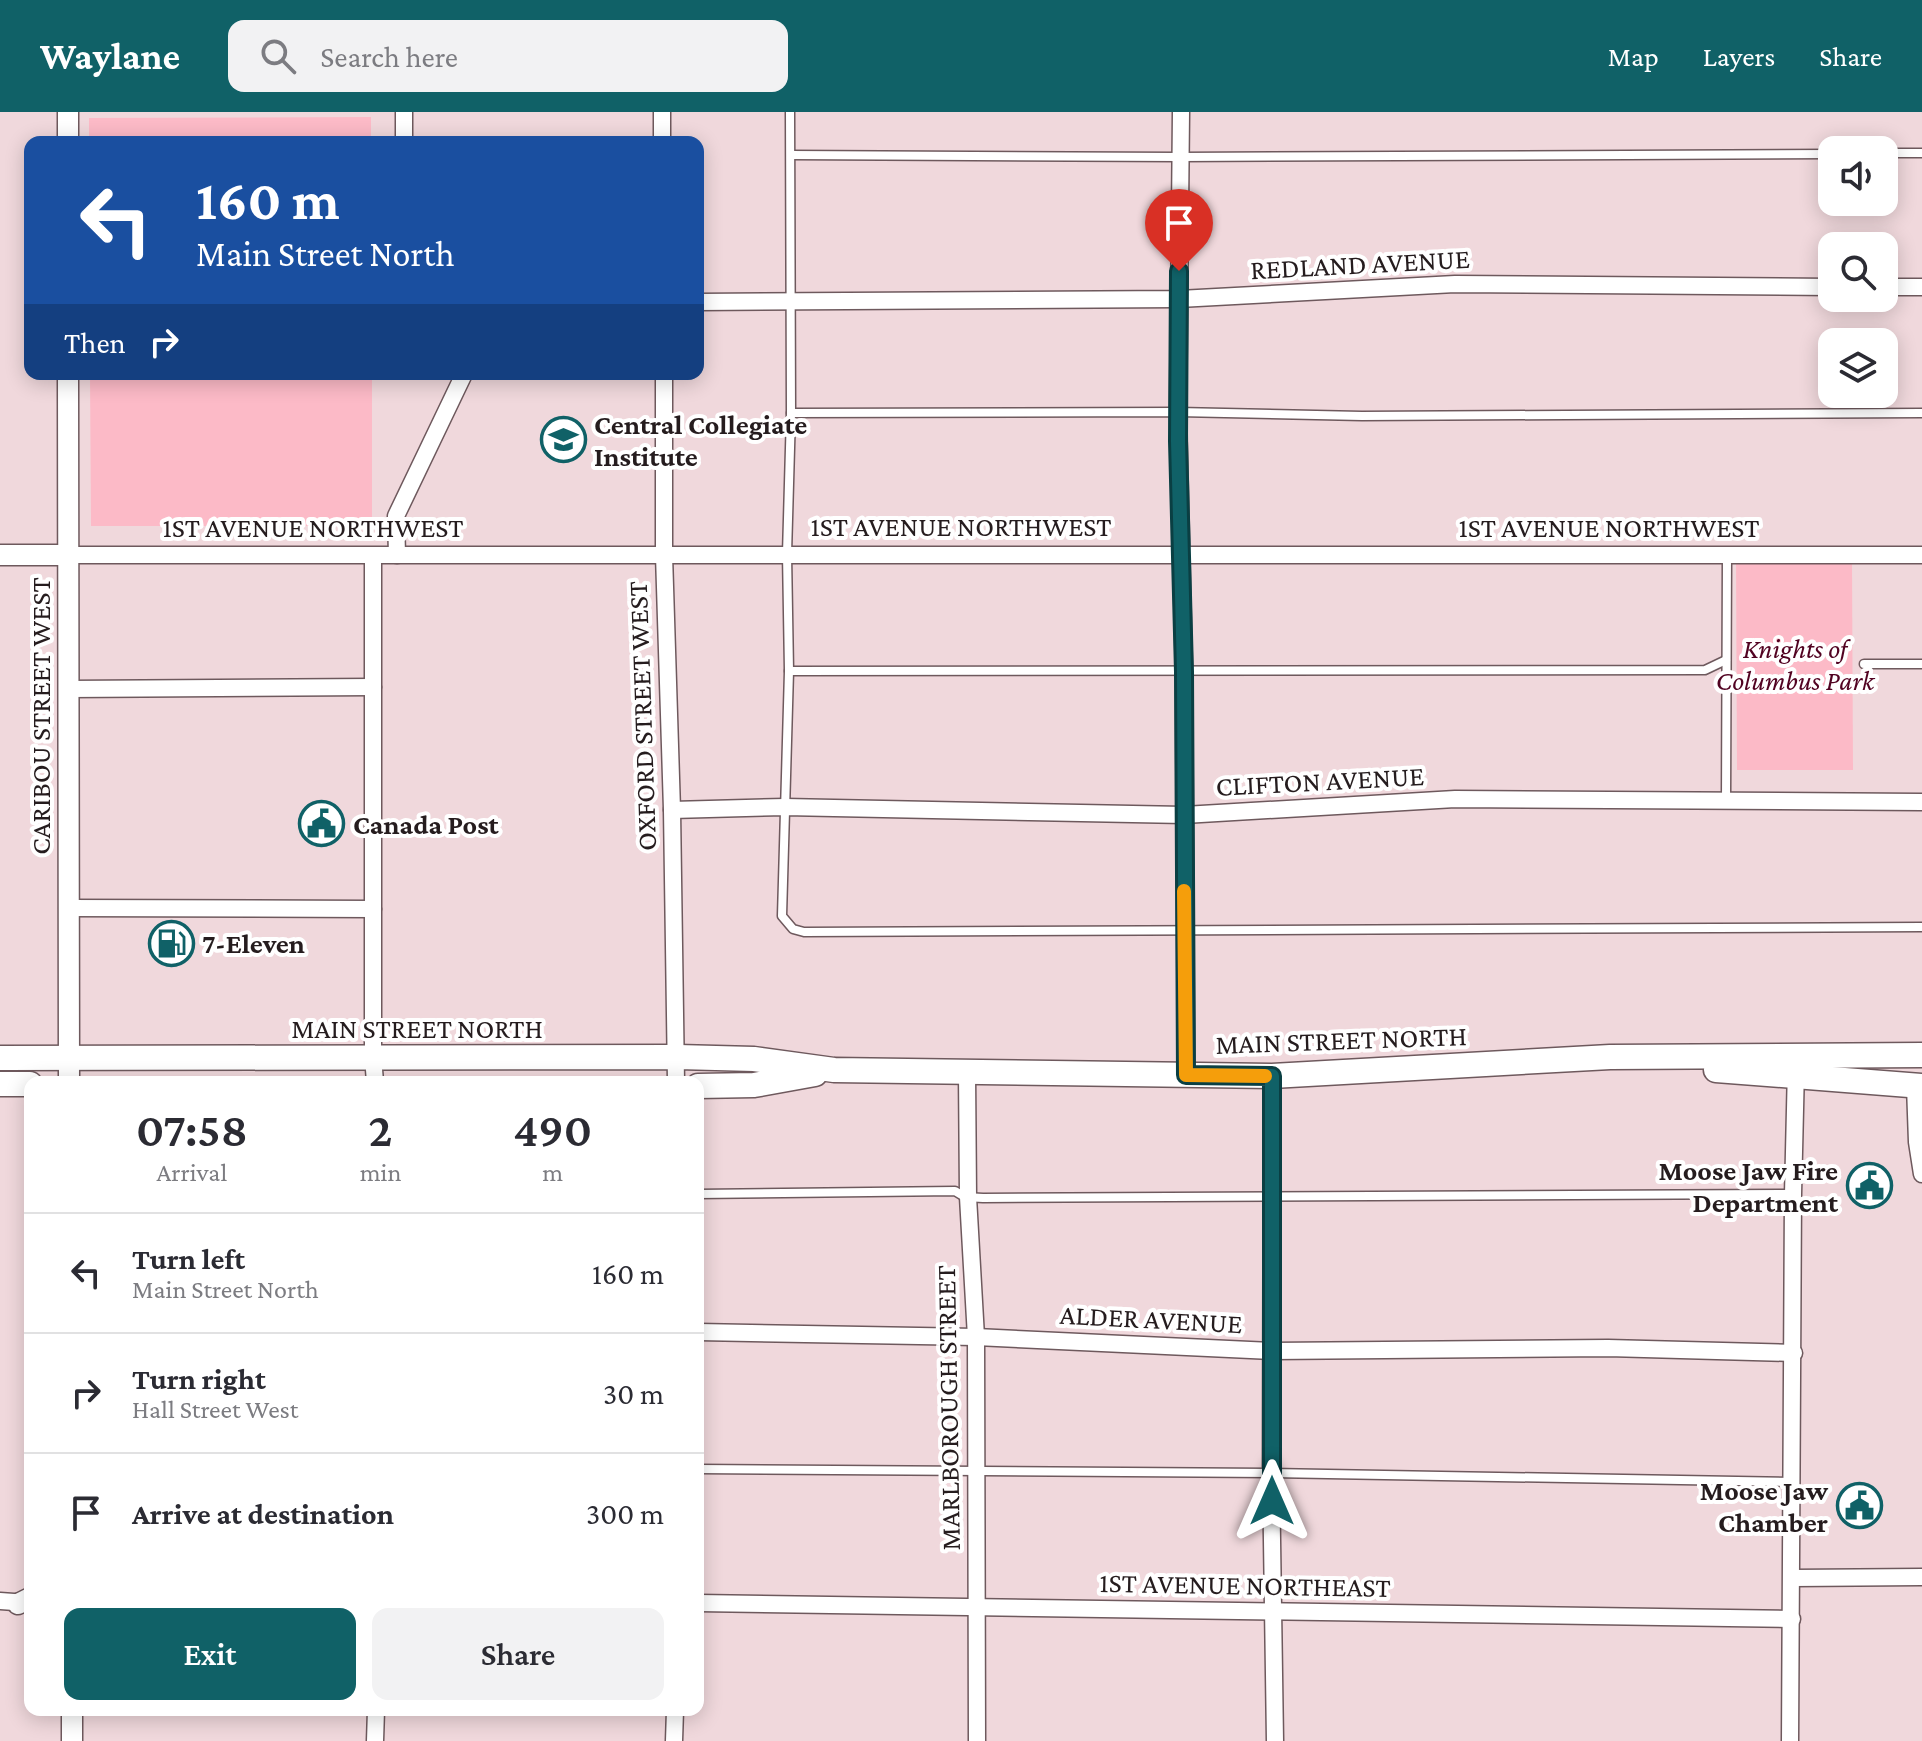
<!DOCTYPE html>
<style>
body{margin:0;font-family:"Crimson Pro",serif;background:#f2f2f3;color:#2b2b33;height:100vh;display:flex;flex-direction:column;font-size:30px;white-space:nowrap}
*{box-sizing:border-box;margin:0}
p{font-size:26px;color:#7c7c81}
.icon{flex:none;width:44px;height:44px;fill:none;stroke:currentColor;stroke-width:2;stroke-linecap:round;stroke-linejoin:round}
.map{position:relative;flex:1;overflow:hidden}
.drawer{position:absolute;left:24px;top:964px;width:680px;height:640px;display:flex;flex-direction:column;background:#fff;border-radius:16px;box-shadow:0 4px 20px #0003}
.drawer>*{flex:none}
.top-card{position:absolute;left:24px;top:24px;width:680px;height:244px;border-radius:16px;box-shadow:0 4px 20px #0003;background:#1a4fa0;color:#fff;overflow:hidden}
.buttons{position:absolute;left:1818px;top:24px;display:grid;gap:16px}
.buttons a{display:grid;place-items:center;width:80px;height:80px;border-radius:16px;background:#fff;box-shadow:0 4px 20px #0003;font-size:40px}
.pin{position:absolute;display:grid;place-items:center;width:68px;height:68px;color:#fff;margin:-82px -34px;border-radius:50% 50% 50% 0;rotate:-45deg;box-shadow:0 0 8px #0007}
.pin .icon{rotate:45deg}
.me{position:absolute;width:88px;margin:-44px;rotate:0deg;stroke-linejoin:round;filter:drop-shadow(0 0 6px #0008)}
.turn{display:flex;align-items:center;gap:28px;height:168px;padding:0 40px;font-size:36px}
.turn .icon{width:104px;height:104px;stroke-width:2.5}
.turn b{display:block;font-size:56px;line-height:68px}
.then{display:flex;align-items:center;height:76px;padding:0 40px;background:#0003;gap:16px;font-size:30px}
.eta{display:flex;justify-content:space-evenly;align-items:center;height:136px;text-align:center}
.eta b{font-size:48px;font-weight:600;line-height:56px}
.action{display:flex;gap:16px;margin-top:auto;padding:16px 40px}
.action a{flex:1;height:92px;border-radius:16px;background:#106167;color:#fff;font-size:32px;font-weight:600;line-height:92px;text-align:center}
.action a+a{background:#f2f2f3;color:#2b2b33}
ul{padding:0;list-style:none}
li{display:flex;align-items:center;gap:24px;height:120px;padding:0 40px;border-top:2px solid #e1e1e2}
li div{flex:1}
li b{display:block;font-size:30px}
li em{font-style:normal}
header{display:flex;align-items:center;gap:48px;box-sizing:border-box;height:112px;padding:0 40px;background:#106167;color:#fff}
header strong{font-size:38px}
nav{display:flex;gap:44px;margin-inline-start:auto;font-size:28px}
.search{width:560px;height:72px;background:#f2f2f3;display:flex;align-items:center;gap:20px;box-sizing:border-box;padding:0 28px;border-radius:16px;color:#7c7c81;font-size:30px}
.map>svg:first-child{display:block}
.green{fill:#fcbac7}
.lines{fill:none;stroke-linecap:round;stroke-linejoin:round}
.service-casing{stroke:#6e595d;stroke-width:11}
.minor-casing{stroke:#6e595d;stroke-width:19}
.tertiary-casing{stroke:#6e595d;stroke-width:23}
.primary-casing{stroke:#6e595d;stroke-width:27}
.service{stroke:#fff;stroke-width:8}
.minor{stroke:#fff;stroke-width:16}
.tertiary{stroke:#fff;stroke-width:20}
.primary{stroke:#fff;stroke-width:24}
.route-casing{stroke:#0a3f43;stroke-width:20}
.route{stroke:#106167;stroke-width:14}
.slow{stroke:#f59e0b;stroke-width:14}
.labels{text-anchor:middle;dominant-baseline:central;stroke-width:8;stroke-linejoin:round;paint-order:stroke}
.street-label{font-size:28px;fill:#251c1e;stroke:#fff}
.poi-label{font-size:28px;font-weight:bold;fill:#251c1e;stroke:#fff;text-anchor:start}
.park-label{font-size:28px;font-style:italic;fill:#510221;stroke:#fff}
</style>
<header>
<strong>Waylane</strong>
<div class="search"><svg class="icon" aria-label="search" viewBox="0 0 24 24"><circle cx="10" cy="10" r="6"/><path d="M15 15l6 6"/></svg>Search here</div>
<nav><a>Map</a><a>Layers</a><a>Share</a></nav>
</header>
<div class="map">
<svg width="1922" height="1629" viewBox="0 0 1922 1629">
<rect width="100%" height="100%" fill="#f0d8dc"/>
<g class="green">
<polygon points="371,5 371,30 89,30 89,6"/>
<polygon points="90,262 372,262 372,414 91,414"/>
<polygon points="1852,446 1853,658 1737,658 1736,447"/>
</g>
<g class="lines">
<defs>
<g id="service">
<polyline points="790,0 791,301 787,442 789,559 782,804 793,817 804,820 1922,815"/>
<polyline points="1884,41 1922,41"/>
<polyline points="791,43 1180,45 1832,42"/>
<polyline points="791,301 1178,300 1362,304 1922,301"/>
<polyline points="1864,552 1922,552"/>
<polyline points="789,559 1705,558 1726,548"/>
<polyline points="1726,689 1727,444"/>
<polyline points="698,1082 955,1079 965,1085 983,1086 1793,1082"/>
<polyline points="698,1357 1271,1361 1792,1370"/>
</g>
<g id="minor">
<polyline points="404,0 404,30"/>
<polyline points="662,0 662,30"/>
<polyline points="1181,0 1178,300 1184,560 1186,963"/>
<polyline points="1884,175 1922,175"/>
<polyline points="698,190 1179,187 1455,172 1832,175"/>
<polyline points="664,262 664,443 672,698 676,970"/>
<polyline points="68,443 1922,443"/>
<polyline points="397,443 396,404 464,262"/>
<polyline points="373,445 373,945 375,970"/>
<polyline points="68,577 373,575"/>
<polyline points="672,698 785,695 1184,703 1455,687 1922,690"/>
<polyline points="68,796 373,797"/>
<polyline points="967,961 968,1085 976,1225 977,1629"/>
<polyline points="1272,964 1271,1361 1275,1629"/>
<polyline points="1915,974 1917,1030 1922,1062"/>
<polyline points="698,1220 976,1225 1272,1239 1608,1236 1794,1241"/>
<polyline points="1793,1466 1922,1465"/>
<polyline points="0,1489 28,1491"/>
<polyline points="698,1491 1792,1507"/>
<polyline points="375,1629 376,1598"/>
<polyline points="674,1629 675,1598"/>
<polyline points="1790,1629 1793,1082 1796,955"/>
</g>
<g id="tertiary">
<polyline points="68,0 68,30"/>
<polyline points="68,262 69,970"/>
<polyline points="0,443 68,443"/>
<polyline points="18,1492 30,1486"/>
<polyline points="72,1629 72,1598"/>
</g>
<g id="primary">
<polyline points="0,946 678,945 754,947 834,958 1272,964 1610,945 1922,943"/>
<polyline points="1716,958 1922,974"/>
<polyline points="0,972 30,972"/>
<polyline points="698,974 754,973 815,962"/>
</g>
</defs>
<use href="#service" class="service-casing"/>
<use href="#minor" class="minor-casing"/>
<use href="#tertiary" class="tertiary-casing"/>
<use href="#primary" class="primary-casing"/>
<use href="#service" class="service"/>
<use href="#minor" class="minor"/>
<use href="#tertiary" class="tertiary"/>
<use href="#primary" class="primary"/>
</g>
<g class="lines">
<defs>
<polyline id="route" points="1179,159 1178,329 1184,560 1186,963 1272,964 1272,1389"/>
</defs>
<use href="#route" class="route-casing"/>
<use href="#route" class="route"/>
<polyline class="slow" points="1184,779 1186,963 1265,964"/>
</g>
<defs>
<symbol id="school-ring" viewBox="-11 -11 22 22"><circle r="9.5" fill="#fff" stroke="#106167" stroke-width="1.5"/><path d="M0-5L7-2L0 1L-7-2ZM-4 1L0 2.5L4 1V4Q0 6-4 4Z" fill="#106167"/></symbol>
<symbol id="civic-ring" viewBox="-11 -11 22 22"><circle r="9.5" fill="#fff" stroke="#106167" stroke-width="1.5"/><path d="M-.6-6.5H3V-4.5H.6V-3L4-1V1h2V6H-6V1h2V-1L-.6-3ZM-1.2 2.5V6h2.4V2.5Z" fill="#106167"/></symbol>
<symbol id="fuel-ring" viewBox="-11 -11 22 22"><circle r="9.5" fill="#fff" stroke="#106167" stroke-width="1.5"/><path d="M-5.5-6h7V0h2V4h1.3V-2.5L3-4.5l.8-.8L6-3V5H2.5V1h-1V6h-7ZM-4.2-4.7v3.2H.2V-4.7Z" fill="#106167"/></symbol>
</defs>
<g fill-rule="evenodd">
<use href="#school-ring" x="538" y="302" width="51" height="51"/>
<use href="#civic-ring" x="296" y="686" width="51" height="51"/>
<use href="#fuel-ring" x="146" y="806" width="51" height="51"/>
<use href="#civic-ring" x="1844" y="1048" width="51" height="51"/>
<use href="#civic-ring" x="1834" y="1368" width="51" height="51"/>
</g>
<g class="labels">
<g class="street-label">
<text transform="translate(1360 152) rotate(-3)">REDLAND AVENUE</text>
<text x="961" y="414">1ST AVENUE NORTHWEST</text>
<text x="313" y="415">1ST AVENUE NORTHWEST</text>
<text x="1609" y="415">1ST AVENUE NORTHWEST</text>
<text transform="translate(40 604) rotate(-90)">CARIBOU STREET WEST</text>
<text transform="translate(642 604) rotate(-92)">OXFORD STREET WEST</text>
<text transform="translate(1320 669) rotate(-3)">CLIFTON AVENUE</text>
<text x="417" y="916">MAIN STREET NORTH</text>
<text transform="translate(1341 928) rotate(-2)">MAIN STREET NORTH</text>
<text transform="translate(1151 1207) rotate(3)">ALDER AVENUE</text>
<text transform="translate(948 1296) rotate(-91)">MARLBOROUGH STREET</text>
<text transform="translate(1245 1473) rotate(1)">1ST AVENUE NORTHEAST</text>
</g>
<g class="poi-label">
<text x="594" y="312">Central Collegiate<tspan x="594" dy="32">Institute</tspan></text>
<text x="353" y="712">Canada Post</text>
<text x="202" y="831">7-Eleven</text>
<text x="1838" y="1058" text-anchor="end">Moose Jaw Fire<tspan x="1838" dy="32">Department</tspan></text>
<text x="1828" y="1378" text-anchor="end">Moose Jaw<tspan x="1828" dy="32">Chamber</tspan></text>
</g>
<g class="park-label">
<text x="1795" y="536">Knights of<tspan x="1795" dy="32">Columbus Park</tspan></text>
</g>
</g>
</svg>
<div class="buttons">
<a><svg class="icon" aria-label="sound" viewBox="0 0 24 24"><path d="M4 9h4l5-4v14l-5-4H4zM17 9q2 3 0 6"/></svg></a>
<a><svg class="icon" aria-label="search" viewBox="0 0 24 24"><circle cx="10" cy="10" r="6"/><path d="M15 15l6 6"/></svg></a>
<a><svg class="icon" aria-label="layers" viewBox="0 0 24 24"><path d="M12 4l9 5-9 5-9-5zM3 14l9 5 9-5"/></svg></a>
</div>
<div class="pin" style="left:1179px;top:159px;background:#d93025"><svg class="icon" aria-label="arrive" viewBox="0 0 24 24"><path d="M6 21V4h12l-3 4 3 4H6"/></svg></div>
<svg class="me" style="left:1272px;top:1389px" viewBox="-20 -20 40 40"><path d="M0-17L14 15 0 8-14 15z" fill="#106167" stroke="#fff" stroke-width="4"/></svg>
<div class="top-card">
<div class="turn"><svg class="icon" aria-label="left" viewBox="0 0 24 24"><path d="M17 20v-9H6M10 6l-5 5 5 5"/></svg><div><b>160 m</b>Main Street North</div></div>
<div class="then">Then<svg class="icon" aria-label="right" viewBox="0 0 24 24"><path d="M7 20v-9h11M14 6l5 5-5 5"/></svg></div>
</div>
<section class="drawer">
<div class="eta">
<div><b>07:58</b><p>Arrival</p></div>
<div><b>2</b><p>min</p></div>
<div><b>490</b><p>m</p></div>
</div>
<ul>
<li><svg class="icon" aria-label="left" viewBox="0 0 24 24"><path d="M17 20v-9H6M10 6l-5 5 5 5"/></svg><div><b>Turn left</b><p>Main Street North</p></div><em>160 m</em></li>
<li><svg class="icon" aria-label="right" viewBox="0 0 24 24"><path d="M7 20v-9h11M14 6l5 5-5 5"/></svg><div><b>Turn right</b><p>Hall Street West</p></div><em>30 m</em></li>
<li><svg class="icon" aria-label="arrive" viewBox="0 0 24 24"><path d="M6 21V4h12l-3 4 3 4H6"/></svg><div><b>Arrive at destination</b></div><em>300 m</em></li>
</ul>
<div class="action"><a>Exit</a><a>Share</a></div>
</section>
</div>
